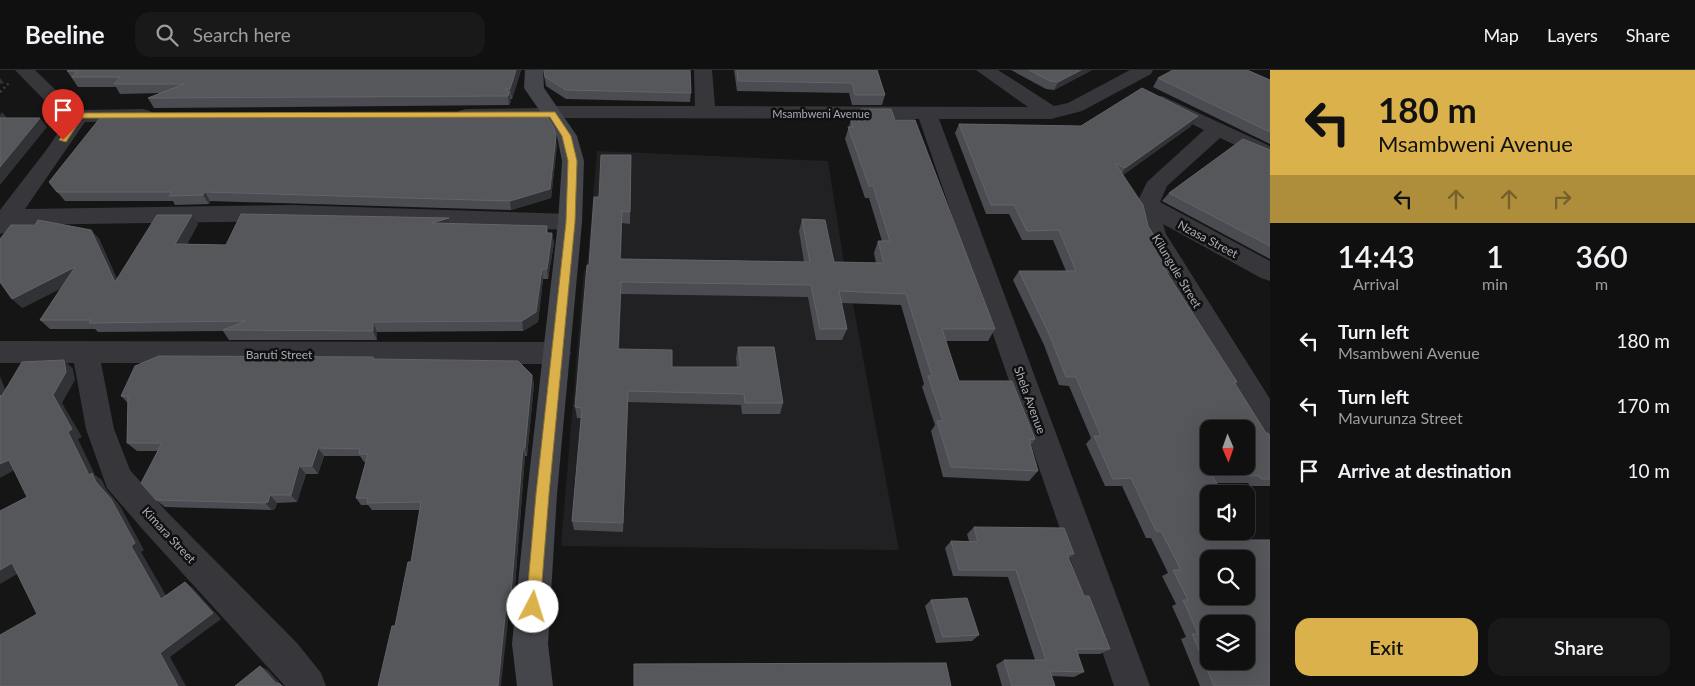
<!DOCTYPE html>
<style>
body{margin:0;font-family:Lato,sans-serif;background:#191919;color:#f1f3f6;height:100vh;display:flex;flex-direction:column;font-size:19px;white-space:nowrap}
*{box-sizing:border-box;margin:0}
p{font-size:16px;color:#9c9d9f}
.icon{flex:none;width:28px;height:28px;fill:none;stroke:currentColor;stroke-width:2;stroke-linecap:round;stroke-linejoin:round}
.map{position:relative;flex:1;overflow:hidden}
.side{display:flex;flex-direction:column;background:#101010;width:425px}
.side>*{flex:none}
.banner{background:#dab14a;color:#111;overflow:hidden}
.needle{width:32px;rotate:178deg}
.tools{position:absolute;left:1200px;top:350px;display:grid;gap:10px}
.tools a{display:grid;place-items:center;width:55px;height:55px;border-radius:10px;background:#101010;box-shadow:0 5px 20px #0002,0 0 0 1px #303030;font-size:25px}
.pin{position:absolute;display:grid;place-items:center;width:42px;height:42px;color:#fff;margin:-51px -21px;border-radius:50% 50% 50% 0;rotate:-45deg;box-shadow:0 0 5px #0007}
.pin .icon{rotate:45deg}
.me{position:absolute;width:55px;margin:-28px;rotate:5deg;stroke-linejoin:round;filter:drop-shadow(0 0 4px #0008)}
.turn{display:flex;align-items:center;gap:18px;height:105px;padding:0 25px;font-size:22px}
.turn .icon{width:65px;height:65px;stroke-width:2.5}
.turn b{display:block;font-size:35px;line-height:42px}
.lanes{display:flex;align-items:center;height:48px;padding:0 25px;background:#0003;justify-content:center;gap:25px;direction:ltr}
.lanes .off{opacity:.35}
.eta{display:flex;justify-content:space-evenly;align-items:center;height:85px;text-align:center}
.eta b{font-size:30px;font-weight:600;line-height:35px}
.action{display:flex;gap:10px;margin-top:auto;padding:10px 25px}
.action a{flex:1;height:58px;border-radius:15px;background:#dab14a;color:#111;font-size:20px;font-weight:600;line-height:58px;text-align:center}
.action a+a{background:#191919;color:#f1f3f6}
ul{padding:0;list-style:none}
li{display:flex;align-items:center;gap:15px;height:65px;padding:0 25px}
li div{flex:1}
li b{display:block;font-size:19px}
li em{font-style:normal}
header{display:flex;align-items:center;gap:30px;box-sizing:border-box;height:70px;padding:0 25px;background:#101010;border-bottom:1px solid #303030}
header strong{font-size:24px}
nav{display:flex;gap:28px;margin-inline-start:auto;font-size:18px}
.search{width:350px;height:45px;background:#191919;display:flex;align-items:center;gap:12px;box-sizing:border-box;padding:0 18px;border-radius:15px;color:#9c9d9f;font-size:19px}
main{display:flex;flex:1;min-height:0}
.map>svg:first-child{display:block}
.built{fill:#212123}
.lines{fill:none;stroke-linecap:round;stroke-linejoin:round}
.path{stroke:#3d3e42;stroke-width:2.5;stroke-dasharray:2 3;stroke-linecap:butt}
.street{fill:#37373b;fill-rule:evenodd}
.secondary{fill:#45464b;fill-rule:evenodd}
.wall{fill:#4b4c51}
.shaded-wall{fill:#313235}
.building{fill:#55575b;stroke:#626469;fill-rule:evenodd}
.route{fill:#dab14a;stroke:#8e7330}
.labels{text-anchor:middle;dominant-baseline:central;stroke-width:5;stroke-linejoin:round;paint-order:stroke}
.far-street-label{font-size:11px;fill:#a9acb5;stroke:#101011}
.street-label{font-size:12px;fill:#a9acb5;stroke:#101011}
</style>
<header>
<strong>Beeline</strong>
<div class="search"><svg class="icon" aria-label="search" viewBox="0 0 24 24"><circle cx="10" cy="10" r="6"/><path d="M15 15l6 6"/></svg>Search here</div>
<nav><a>Map</a><a>Layers</a><a>Share</a></nav>
</header>
<main>
<div class="map">
<svg width="1270" height="616" viewBox="0 0 1270 616">
<rect width="100%" height="100%" fill="#151516"/>
<g class="built">
<polygon points="597,81 828,91 845,199 587,198"/>
<polygon points="584,200 847,202 899,480 561,476"/>
</g>
<g class="lines">
<polyline class="path" points="0,22 10,12"/>
<g class="street">
<polygon points="15,0 35,0 65,29 83,40 143,39 150,41 153,45 150,49 143,51 85,52 25,139 292,135 570,144 578,146 582,152 578,158 570,160 292,151 13,155 8,162 0,164 0,140 47,79 68,48 51,37"/>
<polygon points="694,0 712,0 715,36 1028,37 976,0 998,0 1054,36 1068,33 1130,0 1153,0 1151,4 1082,41 1051,49 939,49 1150,616 1114,616 919,49 559,48 552,50 466,51 459,49 456,45 459,41 466,39 542,38 549,36 695,36"/>
<polygon points="1162,26 1270,76 1270,91 1220,68 1167,116 1160,132 1270,191 1270,211 1261,208 1163,154 1166,164 1270,329 1270,366 1260,363 1142,164 1136,135 1147,112 1204,60 1155,36 1152,32 1155,28"/>
<polygon points="0,271 558,272 567,276 571,283 567,290 558,294 101,293 114,359 130,400 167,442 297,573 321,603 326,616 285,616 145,462 107,418 86,359 74,293 0,293"/>
</g>
<polygon class="secondary" points="525,0 543,0 544,18 577,66 584,91 582,152 557,424 548,574 553,616 517,616 512,574 527,424 558,152 562,91 557,66 524,18"/>
</g>
<g class="wall">
<polygon points="521,0 512,29 510,29 511,31 509,35 154,38 148,28 161,23 120,24 116,17 78,17 67,1"/>
<polygon points="543,0 690,0 691,23 690,32 566,29 546,16"/>
<polygon points="734,0 877,0 885,25 882,35 852,35 849,23 737,21"/>
<polygon points="1011,0 1092,0 1054,20 1046,19"/>
<polygon points="1158,8 1270,10 1270,74 1153,17"/>
<polygon points="861,39 895,50 995,259 988,271 946,271 959,311 1035,369 1031,375 1038,401 1029,411 943,407 931,361 935,355 922,317 924,314 901,235 841,233 847,259 842,270 816,270 808,227 621,224 619,279 672,297 737,297 736,288 738,277 783,333 780,344 742,344 741,335 628,332 623,462 574,460 572,451 581,348 577,348 575,337 589,195 599,127 631,85 630,154 622,153 621,189 804,192 799,161 802,149 834,192 876,193 874,183 878,171 882,171 869,128 865,128 845,69 851,50 857,50"/>
<polygon points="503,43 503,47 557,75 551,128 511,140 210,131 209,134 175,135 173,131 65,131 49,112"/>
<polygon points="959,54 1081,56 1191,56 1123,105 1148,156 1173,197 1168,204 1237,312 1235,314 1266,363 1270,366 1270,416 1250,416 1248,413 1217,413 1270,616 1200,616 1181,569 1186,567 1172,536 1176,534 1162,506 1168,503 1151,468 1146,468 1122,416 1105,416 1086,374 1091,368 1069,316 1059,315 1044,275 1013,210 1019,201 1066,201 1053,170 1022,170 1009,144 986,144 955,63"/>
<polygon points="1270,80 1270,189 1162,131 1169,123"/>
<polygon points="449,148 450,154 547,156 548,163 552,163 554,173 548,209 543,209 538,252 523,261 377,262 377,270 229,270 223,261 98,262 95,259 50,259 40,250 61,218 22,238 91,160 99,169 117,209 198,154 187,174 226,175"/>
<polygon points="373,287 374,289 532,305 534,314 527,386 525,386 513,541 395,556 411,492 420,440 372,440 368,435 361,435 356,428 366,392 364,392 360,386 324,386 318,404 306,404 297,432 277,433 275,439 272,440 165,437 156,430 158,381 137,381 127,373 128,333 121,326"/>
<polygon points="974,457 1074,484 1069,488 1084,526 1110,579 1100,584 1078,584 1084,602 1074,607 1051,606 1055,616 1002,616 996,595 1004,590 1035,590 1008,507 953,506 945,478 951,471 969,471 967,464"/>
<polygon points="931,530 979,565 972,571 936,573 925,536"/>
</g>
<g class="shaded-wall">
<polygon points="516,0 521,0 512,29 510,19"/>
<polygon points="1081,0 1092,0 1054,20 1058,12"/>
<polygon points="0,8 4,13 0,14"/>
<polygon points="509,22 511,31 509,35 508,26"/>
<polygon points="2,42 10,51 0,51 0,45"/>
<polygon points="1198,46 1191,56 1119,108 1125,98"/>
<polygon points="40,48 47,57 0,115 0,97"/>
<polygon points="556,66 557,75 551,128 511,140 510,131"/>
<polygon points="205,122 210,131 209,134 203,125"/>
<polygon points="622,141 622,153 621,201 620,189"/>
<polygon points="192,145 198,154 182,183 175,174"/>
<polygon points="449,148 451,158 432,153"/>
<polygon points="91,160 99,169 123,222 115,212"/>
<polygon points="552,163 554,173 548,209 547,199"/>
<polygon points="75,197 84,207 22,238 12,229"/>
<polygon points="542,199 543,209 538,252 523,261 522,251"/>
<polygon points="621,212 621,224 618,290 618,279"/>
<polygon points="373,252 377,262 377,270 373,261"/>
<polygon points="64,290 73,299 75,310 62,333 82,367 78,369 95,405 102,410 106,419 120,436 144,480 141,482 171,534 161,529 89,405 68,362 53,325"/>
<polygon points="532,305 534,314 527,386 525,378"/>
<polygon points="0,306 11,335 1,327 0,325"/>
<polygon points="628,321 628,332 623,462 623,453"/>
<polygon points="318,378 324,386 318,404 312,396"/>
<polygon points="523,378 525,386 513,541 510,536"/>
<polygon points="9,390 20,397 0,408 0,394"/>
<polygon points="299,396 306,404 297,432 291,425"/>
<polygon points="270,425 277,433 275,439 272,440 265,433"/>
<polygon points="12,493 24,500 0,514 0,500"/>
<polygon points="185,512 193,518 221,549 170,587 186,616 178,616 160,583"/>
<polygon points="506,536 509,542 501,616 498,616"/>
<polygon points="260,596 268,600 281,614 280,614 285,616 281,616 276,613"/>
</g>
<g class="building">
<polygon points="68,0 516,0 510,19 505,19 509,22 508,26 148,28 184,14 114,14 120,7 72,7 77,1 67,1"/>
<polygon points="544,0 690,0 691,23 566,20 545,7"/>
<polygon points="737,0 877,0 885,25 855,25 852,13 738,11"/>
<polygon points="1029,0 1081,0 1058,12 1050,11"/>
<polygon points="1173,0 1247,0 1270,10 1270,62 1158,8"/>
<path d="M1142 18 1198 46 1125 98 1115 93 1143 135 1148 156 1173 197H1163L1237 312H1234L1266 363H1268L1270 366V409H1261L1259 406 1212 405 1223 424H1209V461H1245L1250 470H1270V616H1214L1192 564H1198L1183 530H1188L1173 500H1181L1161 461H1156L1131 408 1113 409 1094 366H1101L1076 307H1066L1050 266 1019 201H1076L1059 160 1027 161 1014 135H991L959 54 1081 56ZM1209 359H1246V396H1209ZM1209 489H1246V526H1209ZM1209 554H1246V591H1209Z"/>
<polygon points="861,39 891,39 895,50 915,50 995,259 942,259 959,311 1012,311 1035,369 1029,370 1038,401 951,397 937,351 943,351 928,306 932,306 906,224 839,221 847,259 820,259 811,215 621,212 618,279 672,280 672,297 741,297 738,277 774,277 783,333 745,333 744,324 628,321 623,453 572,451 582,338 575,337 587,195 589,195 594,127 599,127 601,85 631,85 630,142 622,141 620,189 810,192 802,149 825,150 834,192 884,193 878,171 890,171 873,116 869,116 848,57 853,57 851,50 864,50"/>
<polygon points="503,43 501,47 547,47 554,58 556,66 550,119 510,131 205,122 203,125 169,126 172,122 57,122 49,112 100,48 109,45"/>
<polygon points="0,48 40,48 0,97"/>
<polygon points="1243,69 1270,80 1270,176 1169,123"/>
<polygon points="241,144 449,148 432,153 547,156 546,163 552,163 547,199 542,199 536,242 522,251 373,252 373,261 223,260 246,251 89,253 91,250 40,250 75,197 12,229 0,212 0,169 11,155 35,155 38,150 91,160 115,212 157,145 192,145 175,174 226,175"/>
<polygon points="159,286 373,287 373,289 518,291 532,305 525,378 523,378 510,536 506,536 498,616 378,616 392,556 395,556 408,492 411,492 421,432 367,433 368,428 356,428 368,384 359,384 360,379 318,378 312,396 299,396 291,425 270,425 268,432 265,433 156,430 141,413 162,373 127,373 128,326 121,326 135,296"/>
<polygon points="64,290 66,302 53,325 72,359 68,362 89,405 92,403 96,412 111,429 135,473 131,476 161,529 185,512 213,543 160,583 178,616 0,616 0,565 37,544 12,493 0,500 0,441 27,427 9,390 0,394 0,325 1,327 22,292"/>
<polygon points="974,457 1064,458 1074,484 1067,484 1084,526 1089,526 1110,579 1076,579 1084,602 1050,601 1055,616 1012,616 1004,590 1046,590 1016,500 959,500 951,471 978,472"/>
<polygon points="967,528 979,565 943,567 931,530"/>
<polygon points="946,593 951,616 634,616 634,594"/>
<polygon points="260,596 276,613 280,614 282,616 235,616"/>
</g>
<polygon class="route" points="555,42 571,66 577,91 575,152 549,424 540,537 538,542 533,544 528,542 526,537 536,424 566,152 568,91 562,66 550,47 82,48 66,72 59,70 76,44 79,43"/>
<g class="labels">
<g class="far-street-label">
<text x="821" y="43">Msambweni Avenue</text>
</g>
<g class="street-label">
<text transform="translate(1208 169) rotate(28)">Nzasa Street</text>
<text transform="translate(1177 201) rotate(59)">Kilungule Street</text>
<text x="279" y="284">Baruti Street</text>
<text transform="translate(1030 330) rotate(70)">Shela Avenue</text>
<text transform="translate(169 465) rotate(47)">Kimara Street</text>
</g>
</g>
</svg>
<div class="tools">
<a><svg class="needle" viewBox="-14 -14 28 28"><path d="M0-13l5 13h-10z" fill="#e53935"/><path d="M0 13l5-13h-10z" fill="#9c9d9f"/></svg></a>
<a><svg class="icon" aria-label="sound" viewBox="0 0 24 24"><path d="M4 9h4l5-4v14l-5-4H4zM17 9q2 3 0 6"/></svg></a>
<a><svg class="icon" aria-label="search" viewBox="0 0 24 24"><circle cx="10" cy="10" r="6"/><path d="M15 15l6 6"/></svg></a>
<a><svg class="icon" aria-label="layers" viewBox="0 0 24 24"><path d="M12 4l9 5-9 5-9-5zM3 14l9 5 9-5"/></svg></a>
</div>
<div class="pin" style="left:63px;top:70px;background:#d93025"><svg class="icon" aria-label="arrive" viewBox="0 0 24 24"><path d="M6 21V4h12l-3 4 3 4H6"/></svg></div>
<svg class="me" style="left:533px;top:537px" viewBox="-20 -20 40 40"><circle r="19" fill="#fff"/><path d="M0-13L10 11 0 6-10 11z" fill="#dab14a"/></svg>
</div>
<section class="side">
<div class="banner">
<div class="turn"><svg class="icon" aria-label="left" viewBox="0 0 24 24"><path d="M17 20v-9H6M10 6l-5 5 5 5"/></svg><div><b>180 m</b>Msambweni Avenue</div></div>
<div class="lanes"><svg class="icon" aria-label="left" viewBox="0 0 24 24"><path d="M17 20v-9H6M10 6l-5 5 5 5"/></svg><svg class="icon off" aria-label="ahead" viewBox="0 0 24 24"><path d="M12 20V5M6 11l6-6 6 6"/></svg><svg class="icon off" aria-label="ahead" viewBox="0 0 24 24"><path d="M12 20V5M6 11l6-6 6 6"/></svg><svg class="icon off" aria-label="right" viewBox="0 0 24 24"><path d="M7 20v-9h11M14 6l5 5-5 5"/></svg></div>
</div>
<div class="eta">
<div><b>14:43</b><p>Arrival</p></div>
<div><b>1</b><p>min</p></div>
<div><b>360</b><p>m</p></div>
</div>
<ul>
<li><svg class="icon" aria-label="left" viewBox="0 0 24 24"><path d="M17 20v-9H6M10 6l-5 5 5 5"/></svg><div><b>Turn left</b><p>Msambweni Avenue</p></div><em>180 m</em></li>
<li><svg class="icon" aria-label="left" viewBox="0 0 24 24"><path d="M17 20v-9H6M10 6l-5 5 5 5"/></svg><div><b>Turn left</b><p>Mavurunza Street</p></div><em>170 m</em></li>
<li><svg class="icon" aria-label="arrive" viewBox="0 0 24 24"><path d="M6 21V4h12l-3 4 3 4H6"/></svg><div><b>Arrive at destination</b></div><em>10 m</em></li>
</ul>
<div class="action"><a>Exit</a><a>Share</a></div>
</section>
</main>
